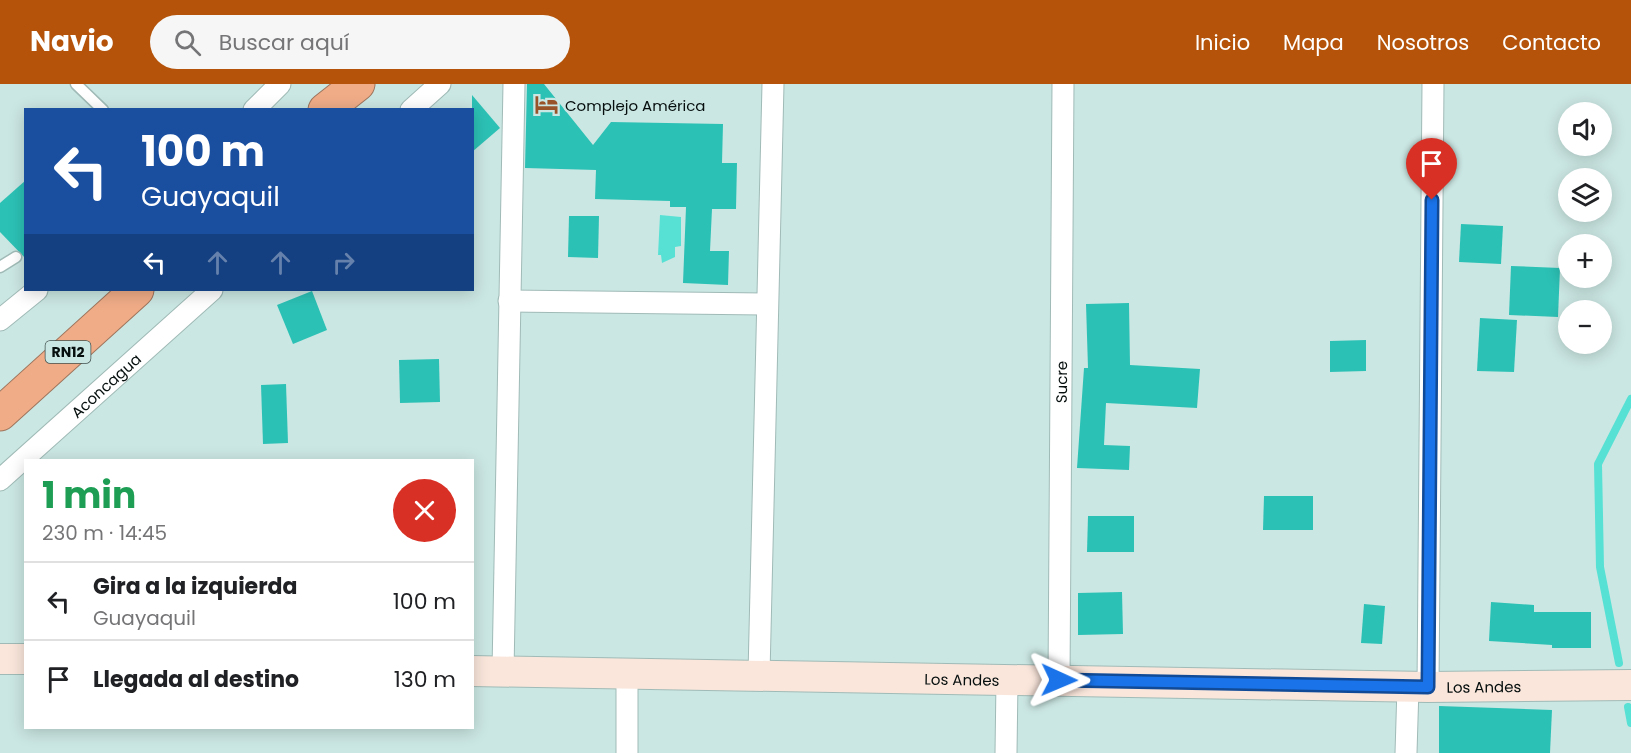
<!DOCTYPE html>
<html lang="es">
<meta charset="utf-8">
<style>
body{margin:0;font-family:Poppins,sans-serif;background:#f6f6f6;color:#202124;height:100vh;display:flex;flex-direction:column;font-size:22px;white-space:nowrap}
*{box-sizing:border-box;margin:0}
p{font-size:20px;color:#757577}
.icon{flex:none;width:33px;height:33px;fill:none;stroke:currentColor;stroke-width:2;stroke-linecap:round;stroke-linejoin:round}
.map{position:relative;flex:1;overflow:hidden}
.details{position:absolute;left:24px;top:375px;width:450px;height:270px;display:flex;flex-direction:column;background:#fff;border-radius:0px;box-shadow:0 3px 15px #0003}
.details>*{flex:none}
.banner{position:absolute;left:24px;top:24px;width:450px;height:183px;border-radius:0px;box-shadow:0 3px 15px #0003;background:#1a4fa0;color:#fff;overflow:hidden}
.buttons{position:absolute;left:1558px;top:18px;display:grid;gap:12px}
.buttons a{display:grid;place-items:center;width:54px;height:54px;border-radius:50%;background:#fff;box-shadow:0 3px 15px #0003;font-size:30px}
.pin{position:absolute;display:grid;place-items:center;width:51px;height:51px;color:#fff;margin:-62px -26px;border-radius:50% 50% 50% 0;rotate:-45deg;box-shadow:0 0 6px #0007}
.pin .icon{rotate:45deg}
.me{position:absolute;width:66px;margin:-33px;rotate:91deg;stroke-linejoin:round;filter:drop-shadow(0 0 4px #0008)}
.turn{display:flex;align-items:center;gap:21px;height:126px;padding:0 18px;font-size:27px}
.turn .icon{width:78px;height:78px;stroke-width:2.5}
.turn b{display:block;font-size:42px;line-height:51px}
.lanes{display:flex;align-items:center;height:57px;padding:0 18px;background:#0003;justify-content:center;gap:30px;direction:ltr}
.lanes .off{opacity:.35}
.round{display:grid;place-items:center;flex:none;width:63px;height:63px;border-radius:32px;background:#f6f6f6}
.overview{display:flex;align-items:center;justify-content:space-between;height:102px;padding:0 18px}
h1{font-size:36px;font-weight:700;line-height:45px;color:#1e9e55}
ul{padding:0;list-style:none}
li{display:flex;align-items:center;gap:18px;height:78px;padding:0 18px;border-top:2px solid #e0e0e0}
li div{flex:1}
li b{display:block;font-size:22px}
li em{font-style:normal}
header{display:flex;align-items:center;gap:36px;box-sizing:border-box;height:84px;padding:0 30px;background:#b45309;color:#fff}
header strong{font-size:28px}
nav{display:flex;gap:33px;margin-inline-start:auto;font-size:21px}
.search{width:420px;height:54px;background:#f6f6f6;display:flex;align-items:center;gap:15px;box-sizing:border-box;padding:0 21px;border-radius:33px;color:#757577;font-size:22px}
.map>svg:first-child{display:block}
.water{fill:#57e1d4}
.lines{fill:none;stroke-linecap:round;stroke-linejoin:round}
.stream{stroke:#57e1d4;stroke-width:8}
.building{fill:#2cc1b5}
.lane-casing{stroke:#a0bbb7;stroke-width:13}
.street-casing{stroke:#a0bbb7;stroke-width:23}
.secondary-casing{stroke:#a0bbb7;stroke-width:32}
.highway-casing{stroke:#9e755d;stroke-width:35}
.lane{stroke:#fff;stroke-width:10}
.street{stroke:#fff;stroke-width:21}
.secondary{stroke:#fae6db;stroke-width:30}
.highway{stroke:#f0ac87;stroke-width:33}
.route-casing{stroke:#114b97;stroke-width:15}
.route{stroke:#1a73e8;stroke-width:10}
.labels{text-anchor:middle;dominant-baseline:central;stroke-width:4.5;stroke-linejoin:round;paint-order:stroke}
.shield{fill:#cbe7e3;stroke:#41504e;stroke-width:1.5}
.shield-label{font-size:14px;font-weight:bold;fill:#060f0e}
.poi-label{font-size:15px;fill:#060f0e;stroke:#cbe7e3;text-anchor:start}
.street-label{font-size:15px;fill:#060f0e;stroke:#cbe7e3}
</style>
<header>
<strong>Navio</strong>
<div class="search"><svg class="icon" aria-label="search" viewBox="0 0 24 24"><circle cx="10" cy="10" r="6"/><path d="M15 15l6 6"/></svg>Buscar aquí</div>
<nav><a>Inicio</a><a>Mapa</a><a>Nosotros</a><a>Contacto</a></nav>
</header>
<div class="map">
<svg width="1631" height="669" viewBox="0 0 1631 669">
<rect width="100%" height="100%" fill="#cbe7e3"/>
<polygon class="water" points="660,131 681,133 681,162 675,163 675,173 662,179 661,171 658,171"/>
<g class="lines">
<g class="stream">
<polyline points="1619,579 1600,483 1598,380 1631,315"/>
<polyline points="1628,623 1631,639"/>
</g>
</g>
<g class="building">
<polygon points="527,0 544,0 593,61 611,38 723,40 722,79 737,79 736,125 712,125 710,167 729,167 728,201 683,199 686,123 670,123 670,117 595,115 596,86 525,84"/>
<polygon points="472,11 500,44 472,68"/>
<polygon points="26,96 26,175 0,148 0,119"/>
<polygon points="569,132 599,132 598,174 568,173"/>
<polygon points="1461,140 1503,142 1501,180 1459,178"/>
<polygon points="1511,182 1560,184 1558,233 1509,231"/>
<polygon points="312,207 327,246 293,260 277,221"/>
<polygon points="1129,219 1130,281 1200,285 1197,324 1106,319 1104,361 1130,362 1129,386 1077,384 1084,284 1088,284 1086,220"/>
<polygon points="1480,234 1517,236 1514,288 1477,287"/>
<polygon points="1366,256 1366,287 1330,288 1330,257"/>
<polygon points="439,275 440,318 400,319 399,276"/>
<polygon points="286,300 288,359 263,360 261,301"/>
<polygon points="1264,412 1313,412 1313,446 1263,446"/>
<polygon points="1088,432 1134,432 1134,468 1087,468"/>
<polygon points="1122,508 1123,550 1078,551 1078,509"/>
<polygon points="1491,518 1534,521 1534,528 1591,528 1591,564 1552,564 1552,561 1489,557"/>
<polygon points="1364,520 1385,522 1382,560 1361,559"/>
<polygon points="1439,622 1552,626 1550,669 1439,669"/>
</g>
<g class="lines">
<defs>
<g id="lane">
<polyline points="76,0 103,26"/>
<polyline points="0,183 16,173"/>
</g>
<g id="street">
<polyline points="254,26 280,0"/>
<polyline points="411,26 440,0"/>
<polyline points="509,217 767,220"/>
<polyline points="0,236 37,206"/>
<path id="s1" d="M0 396 212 206"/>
<polyline points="503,587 514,0"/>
<polyline points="627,590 627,669"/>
<polyline points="759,590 773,0"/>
<path id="s2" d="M1059 596 1063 0"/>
<polyline points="1428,603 1433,0"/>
<polyline points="1006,669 1007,597"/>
<polyline points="1406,669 1408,603"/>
</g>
<g id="secondary">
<polyline points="0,575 26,575"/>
<path id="s3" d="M472 587 1428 603 1631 601"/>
</g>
<g id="highway">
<polyline points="325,26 358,0"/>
<polyline points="0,330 137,206"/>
</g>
</defs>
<use href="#lane" class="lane-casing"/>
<use href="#street" class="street-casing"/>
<use href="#secondary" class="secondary-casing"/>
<use href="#highway" class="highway-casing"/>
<use href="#lane" class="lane"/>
<use href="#street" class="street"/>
<use href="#secondary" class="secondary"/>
<use href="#highway" class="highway"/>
</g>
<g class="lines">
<defs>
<polyline id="route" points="1059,596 1428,603 1432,116"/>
</defs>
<use href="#route" class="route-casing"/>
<use href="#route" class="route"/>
</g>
<defs>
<symbol id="hotel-bare" viewBox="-9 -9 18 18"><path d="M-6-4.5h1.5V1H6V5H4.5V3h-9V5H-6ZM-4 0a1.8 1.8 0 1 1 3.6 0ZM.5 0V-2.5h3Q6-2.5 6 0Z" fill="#995329" stroke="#cbe7e3" stroke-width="2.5" paint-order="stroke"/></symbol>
</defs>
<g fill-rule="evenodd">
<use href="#hotel-bare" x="530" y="4" width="33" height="33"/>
</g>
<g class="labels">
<rect class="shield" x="45.5" y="257" width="45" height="22" rx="4.5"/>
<g class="shield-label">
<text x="68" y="268">RN12</text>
</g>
<g class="poi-label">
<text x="565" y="21">Complejo América</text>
</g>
<g class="street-label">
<text stroke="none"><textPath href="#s2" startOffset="298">Sucre</textPath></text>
<text stroke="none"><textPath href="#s1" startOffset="142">Aconcagua</textPath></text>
<text stroke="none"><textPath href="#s3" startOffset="490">Los Andes</textPath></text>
<text stroke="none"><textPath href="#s3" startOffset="1012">Los Andes</textPath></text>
</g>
</g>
</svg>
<div class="buttons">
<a><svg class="icon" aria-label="sound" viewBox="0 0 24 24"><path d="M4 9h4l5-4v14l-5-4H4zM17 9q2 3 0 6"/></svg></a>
<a><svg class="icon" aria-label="layers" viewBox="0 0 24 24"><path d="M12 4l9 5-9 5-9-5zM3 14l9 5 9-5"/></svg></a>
<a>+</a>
<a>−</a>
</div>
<div class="pin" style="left:1432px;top:116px;background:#d93025"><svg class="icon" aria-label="arrive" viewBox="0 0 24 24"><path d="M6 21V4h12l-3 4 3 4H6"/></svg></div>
<svg class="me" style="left:1059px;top:596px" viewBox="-20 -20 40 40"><path d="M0-17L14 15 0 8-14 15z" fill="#1a73e8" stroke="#fff" stroke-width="4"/></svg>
<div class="banner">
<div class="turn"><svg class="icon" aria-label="left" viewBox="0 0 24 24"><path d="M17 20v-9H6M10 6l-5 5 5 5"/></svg><div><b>100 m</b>Guayaquil</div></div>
<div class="lanes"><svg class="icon" aria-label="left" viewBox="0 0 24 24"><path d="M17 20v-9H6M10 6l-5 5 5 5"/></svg><svg class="icon off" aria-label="ahead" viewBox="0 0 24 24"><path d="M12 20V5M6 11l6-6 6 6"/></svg><svg class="icon off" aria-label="ahead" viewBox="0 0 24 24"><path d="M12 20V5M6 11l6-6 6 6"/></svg><svg class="icon off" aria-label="right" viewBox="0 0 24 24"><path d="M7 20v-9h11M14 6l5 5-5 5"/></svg></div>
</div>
<section class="details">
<div class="overview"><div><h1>1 min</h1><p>230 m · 14:45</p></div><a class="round" style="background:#d93025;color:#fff"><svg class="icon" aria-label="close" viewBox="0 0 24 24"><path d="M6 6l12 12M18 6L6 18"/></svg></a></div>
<ul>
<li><svg class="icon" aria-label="left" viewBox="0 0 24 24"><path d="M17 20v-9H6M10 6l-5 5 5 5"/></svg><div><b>Gira a la izquierda</b><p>Guayaquil</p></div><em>100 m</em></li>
<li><svg class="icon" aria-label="arrive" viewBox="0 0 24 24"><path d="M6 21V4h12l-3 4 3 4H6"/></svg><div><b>Llegada al destino</b></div><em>130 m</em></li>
</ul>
</section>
</div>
